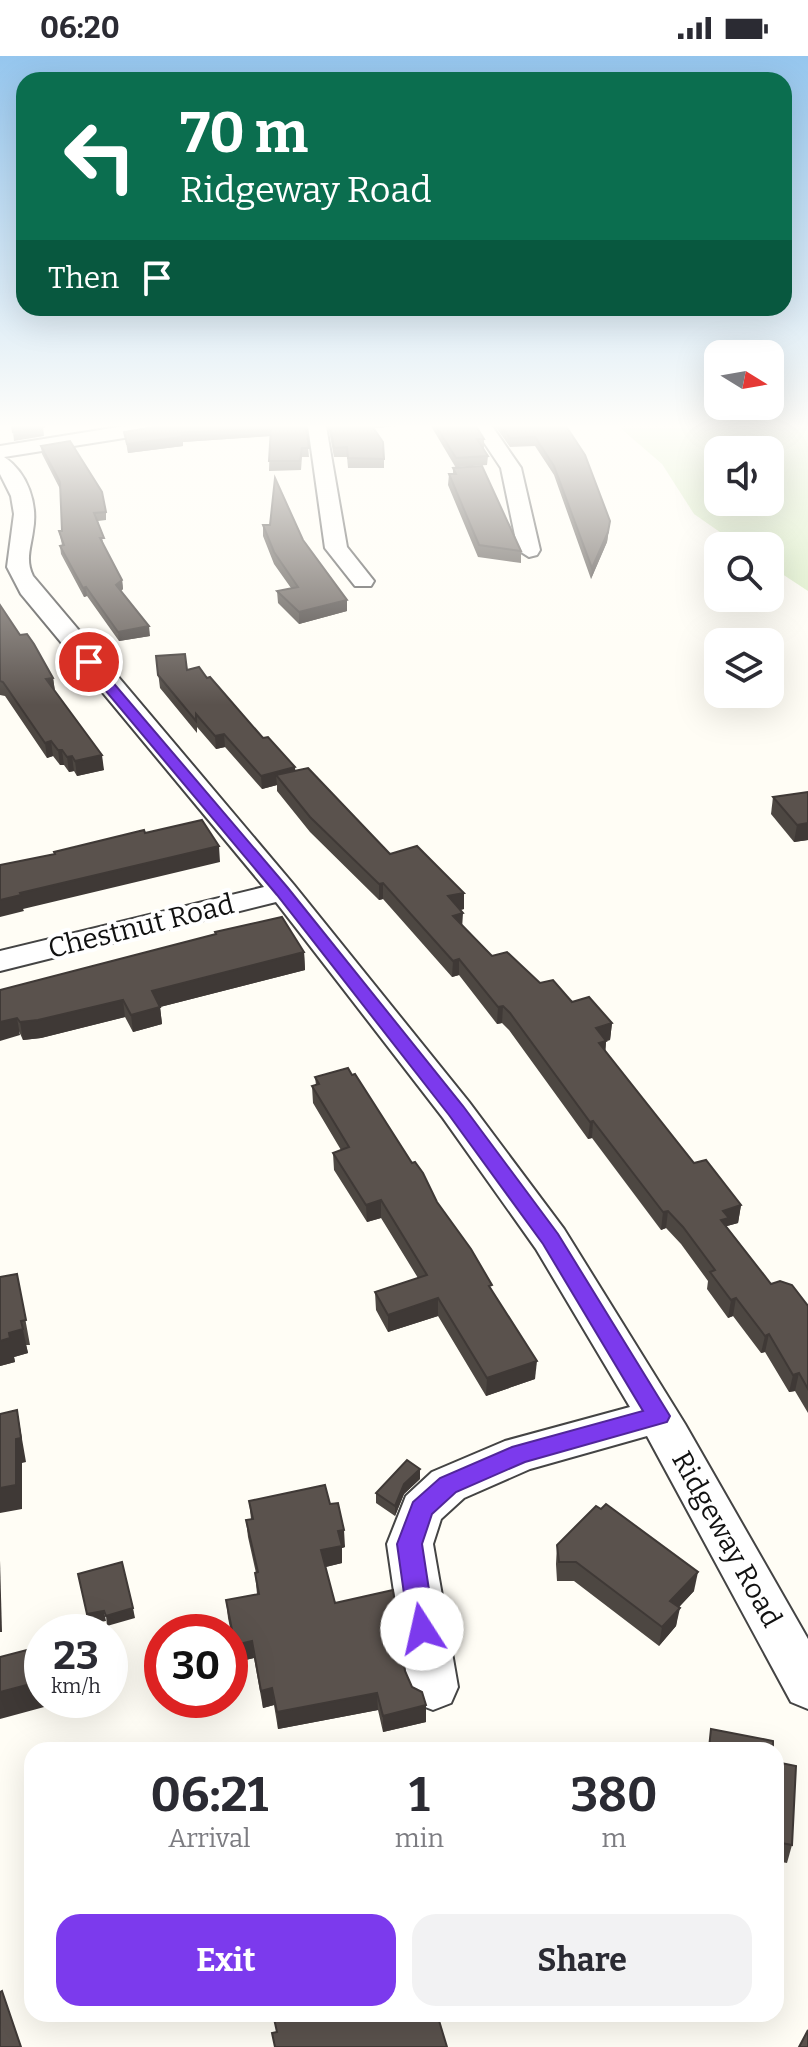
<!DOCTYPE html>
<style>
body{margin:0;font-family:Bitter,serif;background:#f2f2f3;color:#2b2b33;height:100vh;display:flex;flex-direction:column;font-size:30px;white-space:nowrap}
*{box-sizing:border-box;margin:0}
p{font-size:26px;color:#7c7c81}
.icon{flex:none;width:44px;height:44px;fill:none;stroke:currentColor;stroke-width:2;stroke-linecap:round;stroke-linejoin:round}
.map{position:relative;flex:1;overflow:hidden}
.panel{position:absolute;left:24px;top:1686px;width:760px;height:280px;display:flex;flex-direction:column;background:#fff;border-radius:24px;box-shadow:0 8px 32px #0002}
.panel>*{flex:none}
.banner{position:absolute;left:16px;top:16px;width:776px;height:244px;border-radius:24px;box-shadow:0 8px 32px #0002;background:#0b6e4f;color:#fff;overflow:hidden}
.needle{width:52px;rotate:101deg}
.buttons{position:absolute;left:704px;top:284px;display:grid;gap:16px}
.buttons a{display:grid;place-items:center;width:80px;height:80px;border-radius:16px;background:#fff;box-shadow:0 8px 32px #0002;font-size:40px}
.speed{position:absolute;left:24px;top:1558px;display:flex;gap:16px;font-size:40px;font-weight:700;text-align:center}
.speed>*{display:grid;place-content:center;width:104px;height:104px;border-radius:50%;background:#fff;box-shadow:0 8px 32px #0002;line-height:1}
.speed small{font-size:20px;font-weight:400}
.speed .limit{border:12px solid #d22;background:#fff;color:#111}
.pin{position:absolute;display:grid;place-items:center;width:68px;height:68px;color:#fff;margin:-34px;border:4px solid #fff;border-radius:50%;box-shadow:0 2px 8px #0007}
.me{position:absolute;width:88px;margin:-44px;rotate:350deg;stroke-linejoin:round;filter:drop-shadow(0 0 6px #0008)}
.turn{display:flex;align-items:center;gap:28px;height:168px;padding:0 32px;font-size:36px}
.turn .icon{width:104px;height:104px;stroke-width:2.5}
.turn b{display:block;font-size:56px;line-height:68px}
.then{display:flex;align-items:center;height:76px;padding:0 32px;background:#0003;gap:16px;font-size:30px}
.eta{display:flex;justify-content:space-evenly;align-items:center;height:136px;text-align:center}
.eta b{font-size:48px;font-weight:700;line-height:56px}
.primary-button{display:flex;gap:16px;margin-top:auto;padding:16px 32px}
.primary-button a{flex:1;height:92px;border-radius:24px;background:#7c3aed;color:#fff;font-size:32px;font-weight:700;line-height:92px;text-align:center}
.primary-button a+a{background:#f2f2f3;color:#2b2b33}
.status{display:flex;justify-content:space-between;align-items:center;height:56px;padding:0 40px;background:#fff;direction:ltr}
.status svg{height:22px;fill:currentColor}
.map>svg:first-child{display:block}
.green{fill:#d5ebbd;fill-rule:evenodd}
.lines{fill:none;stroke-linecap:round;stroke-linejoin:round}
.minor-casing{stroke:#444;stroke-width:4}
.minor{fill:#fff;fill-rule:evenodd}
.wall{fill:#4d4742}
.shaded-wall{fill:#3f3936}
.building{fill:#5a524d;stroke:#3f3936;stroke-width:2}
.route{fill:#7c3aed;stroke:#51269a;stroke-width:2}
.labels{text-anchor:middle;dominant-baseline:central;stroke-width:8;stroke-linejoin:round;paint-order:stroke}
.street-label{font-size:28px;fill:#111;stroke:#fff}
</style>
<div class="status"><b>06:20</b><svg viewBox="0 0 49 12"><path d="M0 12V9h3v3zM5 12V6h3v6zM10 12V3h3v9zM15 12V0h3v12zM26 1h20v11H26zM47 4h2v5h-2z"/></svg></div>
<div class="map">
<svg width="808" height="1991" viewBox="0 0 808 1991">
<rect width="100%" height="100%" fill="#fffdf5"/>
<path class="green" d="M618 370H808V535L770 510V490H740L694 458 662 408ZM718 394H770V446H718Z"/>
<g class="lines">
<defs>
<g id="minor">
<path d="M125 370H171L162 376 4 401C28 417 38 448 33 475 31 491 25 504 33 520L294 829 469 1046 564 1173 685 1368 808 1583V1653L791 1646 647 1380 530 1413 464 1442 441 1463 433 1488 458 1631 451 1647 433 1654 415 1647 408 1631 387 1488 406 1440 432 1416 505 1385 630 1351 536 1193 443 1062 276 846 0 915V895L264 831 21 538 7 511 14 458 11 440 0 418V390Z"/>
<polygon points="308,370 326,370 347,491 374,525 371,530 355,530 325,492"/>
<polygon points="473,370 492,370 521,412 540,494 537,499 529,501 518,494 501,412"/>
</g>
</defs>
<use href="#minor" class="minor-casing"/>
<use href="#minor" class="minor"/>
</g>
<g class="wall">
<polygon points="306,370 309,401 302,401 301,414 269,415 270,380 183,386 183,390 128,397 124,376"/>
<polygon points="328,370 395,370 374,372 384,403 384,412 348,412 347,401 334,401"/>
<polygon points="431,370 476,370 484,383 484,392 483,392 488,400 487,409 458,411 521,495 521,507 478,501 448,429 449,418 453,418 453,412 456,412"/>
<polygon points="495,370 566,370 609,474 607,486 591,523 554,419 535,390 510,391"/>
<polygon points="41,390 106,456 106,464 98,465 104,490 122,524 123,533 121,535 150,580 119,585 87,540 84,541 61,498 60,490 62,489 59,475 62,475 60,433 42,398"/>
<polygon points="263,469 303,484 347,544 347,555 299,568 278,547 277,535 291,532 274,508 263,480"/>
<polygon points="0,549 20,579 53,622 55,635 104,714 77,720 74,715 69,716 64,709 60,709 53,700 47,702 5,640 0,639"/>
<polygon points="156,600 207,622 263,682 295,711 295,715 390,798 464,837 464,853 460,854 462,870 492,900 612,967 610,984 606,985 605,996 694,1107 741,1149 738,1167 727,1170 727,1171 771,1228 808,1250 808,1357 795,1335 789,1336 765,1296 761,1297 733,1260 728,1262 707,1233 708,1225 681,1188 666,1172 661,1174 592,1082 588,1083 509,974 502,967 497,968 459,919 452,921 383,843 379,844 310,776 277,735 277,729 262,733 225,691 216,693 197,671 197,677 160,632"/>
<polygon points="808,736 808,784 794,786 771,758 773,741"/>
<polygon points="215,876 304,896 305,914 160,951 162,968 133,976 125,961 41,982 23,984 0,934 215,879"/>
<polygon points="315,1021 437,1146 492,1234 535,1323 486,1340 438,1260 388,1276 376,1254 375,1236 418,1222 381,1162 367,1166 334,1114 333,1097 341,1094 313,1047 312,1030 316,1029"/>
<polygon points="17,1218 30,1289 26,1289 28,1297 14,1301 15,1306 0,1310 0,1221"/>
<polygon points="420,1423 404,1438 395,1460 376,1447 376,1437"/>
<polygon points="249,1445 330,1448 345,1491 342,1492 342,1507 325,1511 335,1547 405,1615 412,1631 426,1649 426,1666 383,1676 378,1654 278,1673 274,1649 263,1652 254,1602 237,1606 228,1562 226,1544 257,1538 255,1517 256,1517 248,1481 246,1464 251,1463"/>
<polygon points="557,1489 694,1535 679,1551 676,1570 659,1590 574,1525 557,1525 556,1508"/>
<polygon points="776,1706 792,1789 787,1807 776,1805"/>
</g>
<g class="shaded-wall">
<polygon points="368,370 395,370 368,373"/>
<polygon points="43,371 44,380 14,385 13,376"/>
<polygon points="271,371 271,380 183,386 183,390 128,397 127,388 181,377"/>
<polygon points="610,465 607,486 591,523 592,512"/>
<polygon points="122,524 123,533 117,538 116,529"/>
<polygon points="86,531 87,540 84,541 83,532"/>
<polygon points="347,544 347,555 299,568 299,556"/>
<polygon points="149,570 150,580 119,585 118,576"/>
<polygon points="53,622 55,636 46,623"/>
<polygon points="224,678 225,691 216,693 215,680"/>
<polygon points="51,685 53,700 47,702 45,687"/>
<polygon points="58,694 62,694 64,709 60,709"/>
<polygon points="102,699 104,714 77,720 75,705"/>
<polygon points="72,700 74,715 69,716 67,701"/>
<polygon points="295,711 296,724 276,719 277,729 262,733 261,720"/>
<polygon points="808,767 808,784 794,786 797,769"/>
<polygon points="219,790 220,806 23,853 24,855 0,861 0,844 20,837"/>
<polygon points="383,827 383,843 379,844 379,828"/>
<polygon points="464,837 464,853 448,857 448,840"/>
<polygon points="463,857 462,873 453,860"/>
<polygon points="304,896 305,914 160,951 162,968 133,976 131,959 152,935"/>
<polygon points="459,903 459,919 452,921 453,905"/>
<polygon points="123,944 125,961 41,982 23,984 20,966"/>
<polygon points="503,950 502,967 497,968 498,951"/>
<polygon points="17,962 20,979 0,985 0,966"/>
<polygon points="612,967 610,984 606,985 605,1002 597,1004 596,972"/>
<polygon points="593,1065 592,1082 588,1083 590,1066"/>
<polygon points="381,1144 381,1162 367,1166 366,1149"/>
<polygon points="741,1149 738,1167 727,1170 726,1179 719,1182 723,1155"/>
<polygon points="668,1155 666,1172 661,1174 663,1156"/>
<polygon points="438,1242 438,1260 388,1276 388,1259"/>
<polygon points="736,1242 733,1260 728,1262 731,1244"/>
<polygon points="21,1265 28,1297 14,1301 15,1306 0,1310 0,1285"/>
<polygon points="769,1278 765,1296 761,1297 765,1280"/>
<polygon points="537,1305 535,1323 486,1340 487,1322"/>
<polygon points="799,1317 795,1335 789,1336 793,1319"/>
<polygon points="17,1354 26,1406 22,1407 22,1453 0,1457 0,1432"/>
<polygon points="420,1413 420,1423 404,1438 395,1460 395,1450 404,1428"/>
<polygon points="344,1474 345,1491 342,1492 342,1507 322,1512 321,1494 338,1475"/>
<polygon points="0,1504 2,1576 0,1576"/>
<polygon points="698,1516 694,1535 667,1564 670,1545"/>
<polygon points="133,1552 135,1562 107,1570 106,1560"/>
<polygon points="680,1552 676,1570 659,1590 662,1571"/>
<polygon points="104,1555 106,1565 89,1568 87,1558"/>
<polygon points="252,1585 254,1602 237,1606 235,1589"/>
<polygon points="42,1625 42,1644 70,1644 0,1663 0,1636"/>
<polygon points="272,1632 274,1649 263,1652 261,1635"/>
<polygon points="377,1637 378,1654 278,1673 277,1656"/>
<polygon points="426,1649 426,1666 383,1676 383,1660"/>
</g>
<g class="building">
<polygon points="12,370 42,370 43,371 13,376"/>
<polygon points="160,370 306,370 309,392 302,392 300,405 269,405 271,371 181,377 182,381 127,388 124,376"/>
<polygon points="330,370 372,370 383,386 384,403 348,402 347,391 334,392"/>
<polygon points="436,370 476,370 484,383 477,383 488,400 456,402"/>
<polygon points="502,370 566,370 585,399 610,465 608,476 592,512 554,410 535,381 510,382"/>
<polygon points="70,385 102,436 106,456 94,457 104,482 100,482 122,524 116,529 149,570 118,576 86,531 83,532 60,490 64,489 59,475 62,475 60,426 41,390"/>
<polygon points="482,410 521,495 479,489 449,418 456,418 453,412"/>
<polygon points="275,422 303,484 347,544 299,556 277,535 298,531 274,496 263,469 270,469"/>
<polygon points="0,549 20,579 27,578 34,588 53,622 46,623 102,699 75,705 72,700 67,701 62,694 58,694 51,685 45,687 3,626 0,625"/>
<polygon points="185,598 187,614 199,611 207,622 210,621 263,682 268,681 295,711 261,720 224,678 215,680 196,658 196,665 158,619 156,600"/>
<polygon points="308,712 390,798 417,790 464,837 448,840 463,857 453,860 492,900 507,896 540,927 553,924 572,946 589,941 612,967 596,972 606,985 599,987 694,1107 706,1104 741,1149 723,1155 729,1162 721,1164 771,1228 780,1225 792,1229 808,1250 808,1333 799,1317 793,1319 769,1278 765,1280 736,1242 731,1244 710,1216 715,1214 683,1171 668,1155 663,1156 593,1065 590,1066 510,957 503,950 498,951 459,903 453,905 383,827 379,828 310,761 276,719"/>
<polygon points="808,736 808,767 797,769 773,741"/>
<polygon points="202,764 219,790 20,837 21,839 0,844 0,809 55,798 54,796 144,774 145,777"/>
<polygon points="282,861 304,896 152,935 160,951 131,959 123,944 38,964 20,966 17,962 0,966 0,934 216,878 215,876"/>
<polygon points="348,1012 352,1019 355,1018 412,1107 415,1106 423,1117 437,1146 471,1193 492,1229 489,1230 537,1305 487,1322 438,1242 388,1259 375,1236 427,1219 381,1144 366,1149 333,1097 349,1091 312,1030 319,1028 315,1021"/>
<polygon points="17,1218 26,1264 21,1265 23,1273 9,1277 10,1282 0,1285 0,1221"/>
<polygon points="17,1354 21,1382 16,1383 16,1429 0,1432 0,1358"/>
<polygon points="407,1404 420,1413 404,1428 395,1450 376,1437"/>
<polygon points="325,1429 330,1448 338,1447 344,1474 338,1475 342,1490 321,1494 335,1547 393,1534 405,1615 412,1631 422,1636 426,1649 383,1660 377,1637 277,1656 272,1632 261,1635 252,1585 235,1589 226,1544 259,1538 255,1517 258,1516 246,1464 253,1463 249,1445"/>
<polygon points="606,1448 698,1516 670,1545 680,1552 662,1571 576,1506 559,1506 557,1489 596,1450 601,1453"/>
<polygon points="122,1506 133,1552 106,1560 104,1555 87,1558 78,1518"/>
<polygon points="42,1590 42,1625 0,1636 0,1601"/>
<polygon points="711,1673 773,1685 773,1694 701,1694 701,1691 709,1692"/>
<polygon points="776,1706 796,1710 792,1789 776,1786"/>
<polygon points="2,1935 21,1991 0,1991 0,1936"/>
<polygon points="273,1958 437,1958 447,1991 275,1991 272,1977 277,1976"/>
<polygon points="808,1974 808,1991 799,1991"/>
</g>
<linearGradient id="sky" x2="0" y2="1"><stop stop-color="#95c6ee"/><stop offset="0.57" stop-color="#fffefa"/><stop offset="1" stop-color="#fffefa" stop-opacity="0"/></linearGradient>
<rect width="808" height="649" fill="url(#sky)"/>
<polygon class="route" points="84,603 93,603 288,832 463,1050 558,1178 670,1360 667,1366 525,1406 456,1436 432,1458 422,1488 435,1573 431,1581 422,1584 413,1581 409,1573 397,1488 413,1446 440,1422 512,1391 643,1355 543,1188 449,1059 277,839 84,609"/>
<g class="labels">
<g class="street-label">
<text transform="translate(141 870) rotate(-14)">Chestnut Road</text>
<text transform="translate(727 1483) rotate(61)">Ridgeway Road</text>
</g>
</g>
</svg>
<div class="buttons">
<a><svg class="needle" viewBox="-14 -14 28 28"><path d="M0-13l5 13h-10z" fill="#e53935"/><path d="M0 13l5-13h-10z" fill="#7c7c81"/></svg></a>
<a><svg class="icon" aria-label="sound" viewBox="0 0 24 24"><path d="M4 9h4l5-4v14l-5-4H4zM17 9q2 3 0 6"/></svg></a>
<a><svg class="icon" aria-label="search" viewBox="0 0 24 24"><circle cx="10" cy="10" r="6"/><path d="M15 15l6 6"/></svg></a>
<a><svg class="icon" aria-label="layers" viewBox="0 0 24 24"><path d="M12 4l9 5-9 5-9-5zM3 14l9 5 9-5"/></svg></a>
</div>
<div class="speed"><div>23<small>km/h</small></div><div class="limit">30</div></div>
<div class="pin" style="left:89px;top:606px;background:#d93025"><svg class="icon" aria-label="arrive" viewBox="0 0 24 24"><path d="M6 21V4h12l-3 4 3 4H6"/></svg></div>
<svg class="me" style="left:422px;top:1573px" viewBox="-20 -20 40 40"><circle r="19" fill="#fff"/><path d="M0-13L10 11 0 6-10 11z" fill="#7c3aed"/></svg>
<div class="banner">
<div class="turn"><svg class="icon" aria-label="left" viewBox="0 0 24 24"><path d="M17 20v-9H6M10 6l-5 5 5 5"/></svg><div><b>70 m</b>Ridgeway Road</div></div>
<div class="then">Then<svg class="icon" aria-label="arrive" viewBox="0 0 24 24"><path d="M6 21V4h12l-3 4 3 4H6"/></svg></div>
</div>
<section class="panel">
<div class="eta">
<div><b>06:21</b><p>Arrival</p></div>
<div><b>1</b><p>min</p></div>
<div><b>380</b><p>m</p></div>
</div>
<div class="primary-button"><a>Exit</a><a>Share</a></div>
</section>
</div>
